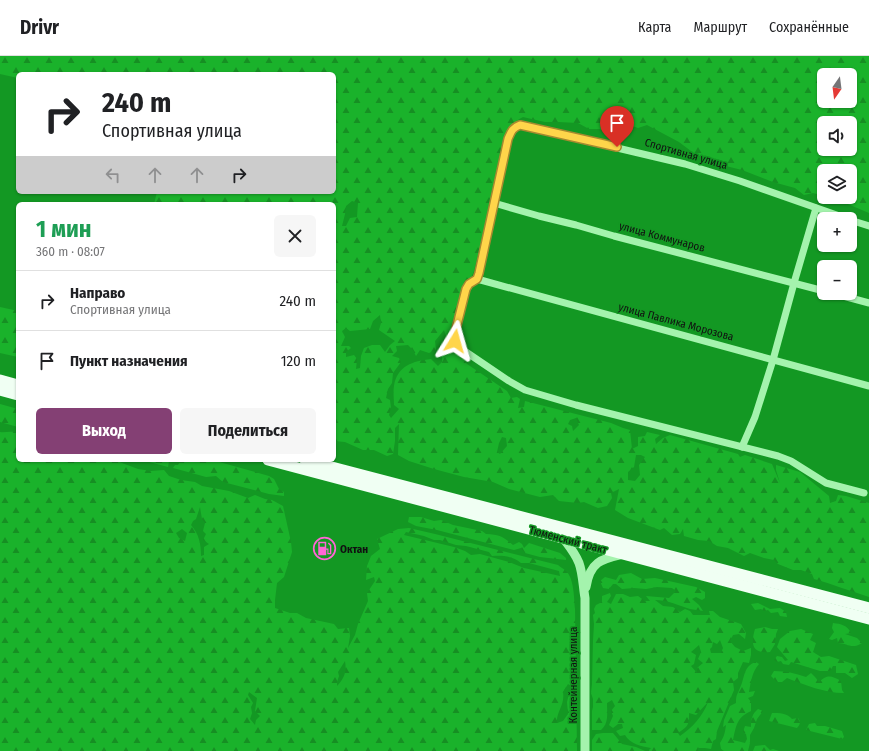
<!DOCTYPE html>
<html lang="ru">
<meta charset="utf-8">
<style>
body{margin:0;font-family:"Fira Sans Condensed",sans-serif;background:#f6f6f6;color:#202124;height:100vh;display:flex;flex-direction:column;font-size:15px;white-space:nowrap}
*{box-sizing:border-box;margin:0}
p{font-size:13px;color:#757577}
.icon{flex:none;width:22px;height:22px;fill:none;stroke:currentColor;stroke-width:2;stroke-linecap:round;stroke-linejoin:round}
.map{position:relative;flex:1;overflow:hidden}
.details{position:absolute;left:16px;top:146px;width:320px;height:260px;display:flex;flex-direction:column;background:#fff;border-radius:6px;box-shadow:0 1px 3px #0004}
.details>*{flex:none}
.guide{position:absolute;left:16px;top:16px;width:320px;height:122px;border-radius:6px;box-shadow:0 1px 3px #0004;background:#fff;color:#202124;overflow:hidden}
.needle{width:26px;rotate:194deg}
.tools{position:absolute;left:817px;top:12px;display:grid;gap:8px}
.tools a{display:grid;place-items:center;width:40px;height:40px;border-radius:6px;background:#fff;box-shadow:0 1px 3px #0004;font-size:20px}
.pin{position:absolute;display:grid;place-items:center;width:34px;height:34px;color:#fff;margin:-41px -17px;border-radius:50% 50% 50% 0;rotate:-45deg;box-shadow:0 0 4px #0007}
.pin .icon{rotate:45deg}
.me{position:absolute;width:44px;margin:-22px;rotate:8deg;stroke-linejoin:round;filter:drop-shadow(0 0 3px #0008)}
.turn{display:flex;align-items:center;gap:14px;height:84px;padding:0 20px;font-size:18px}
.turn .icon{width:52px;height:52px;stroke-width:2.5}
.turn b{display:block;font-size:28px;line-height:34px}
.lanes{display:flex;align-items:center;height:38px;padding:0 20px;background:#0003;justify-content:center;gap:20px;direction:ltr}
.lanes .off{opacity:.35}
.round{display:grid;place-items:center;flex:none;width:42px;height:42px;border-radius:6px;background:#f6f6f6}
.summary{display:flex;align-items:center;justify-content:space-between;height:68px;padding:0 20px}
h1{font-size:24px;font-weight:700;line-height:30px;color:#1e9e55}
.action{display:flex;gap:8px;margin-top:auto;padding:8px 20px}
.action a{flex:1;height:46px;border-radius:6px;background:#844074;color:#fff;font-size:16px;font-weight:700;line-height:46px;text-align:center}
.action a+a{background:#f6f6f6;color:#202124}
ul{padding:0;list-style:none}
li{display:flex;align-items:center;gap:12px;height:60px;padding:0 20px;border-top:1px solid #e0e0e0}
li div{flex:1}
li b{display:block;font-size:15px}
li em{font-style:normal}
header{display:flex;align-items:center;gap:24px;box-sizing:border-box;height:56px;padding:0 20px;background:#fff;border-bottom:1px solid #e0e0e0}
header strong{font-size:19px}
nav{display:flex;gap:22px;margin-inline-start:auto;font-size:14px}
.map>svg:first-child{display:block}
.forest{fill:url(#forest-firs);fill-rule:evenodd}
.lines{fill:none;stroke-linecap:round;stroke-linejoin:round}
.minor{stroke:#a4f3ad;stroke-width:7}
.tertiary{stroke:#a4f3ad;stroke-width:9}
.primary{stroke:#f0fff3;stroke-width:11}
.route-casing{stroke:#a68a30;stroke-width:10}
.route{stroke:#ffd54a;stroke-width:7}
.labels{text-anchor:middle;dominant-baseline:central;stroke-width:3;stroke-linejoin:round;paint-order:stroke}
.street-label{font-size:11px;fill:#111;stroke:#139823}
.poi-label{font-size:11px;font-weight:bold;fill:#111;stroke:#139823;text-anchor:start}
</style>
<header>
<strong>Drivr</strong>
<nav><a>Карта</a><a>Маршрут</a><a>Сохранённые</a></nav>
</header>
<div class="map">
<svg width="869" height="695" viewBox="0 0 869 695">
<defs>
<pattern id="forest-firs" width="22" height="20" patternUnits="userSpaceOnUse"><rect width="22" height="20" fill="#1ab22b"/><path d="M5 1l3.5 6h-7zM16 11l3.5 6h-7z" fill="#168f23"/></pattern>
</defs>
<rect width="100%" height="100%" fill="#139823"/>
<g class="forest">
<path d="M0 0H869V157L843 146 827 141H850V115H824V140L813 137 804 139 795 132 773 126 742 114 718 108 695 98 679 86 647 69 638 72 627 68 624 74 619 77 611 74 604 76 600 73H589L578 67 559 66H545L523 61C510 67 509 76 505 88L474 215 470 224 453 280V291L457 297 467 308 507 335 511 342 517 341 520 343 518 352 524 351 525 345 611 367 623 372 630 374 632 393 638 390V381L645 380 647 376 660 379 655 383 656 388 663 382 670 379 738 398 740 401 745 399 772 408 780 427 776 414V409L800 416 829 440 830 447 836 445 838 439 846 440 869 447V541C850 535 832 528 814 523L812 518 801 514H793L778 508 774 504 764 502 750 497 744 500 728 492 717 490 709 485 698 484 684 480 683 473 680 478 672 479 664 472 660 474 628 462 615 454 619 433 611 437 612 442 607 450 598 452 584 446 578 447 559 445 553 439 540 441 509 433 493 426 464 421 434 413 409 405 398 399 399 368 395 372V385L393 398 387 400 374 394H363L345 386 334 385V148H154L157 136H334V18H18V22L0 18ZM824 19H850V45H824ZM824 67H850V93H824ZM352 145 358 147 357 161 350 162 346 170H342L345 158 346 150ZM380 259 381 267 379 274 395 285 390 289 385 296 380 289H372L364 292 361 300 360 312 356 313 357 303 354 299 346 301V296L351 292 349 290H341L345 281 342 275 346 272 350 275 370 273 373 265ZM444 274 447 283 445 291 452 295 442 299V306L438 310 431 303C413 305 397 310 394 330 393 336 394 343 394 349L399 353 391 362 389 359 391 352 390 344 386 342 388 333 392 327 393 317 401 306 399 302 392 300 397 295 396 290 408 289 413 294 416 300 420 294 429 297 436 294 435 285ZM576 362 579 369 573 375 572 370 568 368 570 364ZM502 381 506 382 507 390 500 398 497 396 499 387ZM636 399H641L645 401 639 409 640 419 635 425 628 424V416L634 411Z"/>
<polygon points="0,251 18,255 18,301 0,297"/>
<polygon points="0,348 18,353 18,371 0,366"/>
<path d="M0 376C6 377 13 374 18 378V404H114L138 413 151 415 164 414 169 420 181 424 195 426 202 430 229 435 248 442 255 439 265 443 272 444 283 450 291 486 292 496 284 521 277 527 275 544V552L290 557H297L306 562 334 568 338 573 349 572 350 580 348 592 355 579 358 568 368 545 367 537 375 525 374 521 366 524 367 510 371 500 380 493 377 483 398 473 409 472 435 478 558 509C560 511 564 513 566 515 574 522 574 542 575 553L577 695H0ZM200 451 202 463 205 467 203 475 206 478 203 484 209 488 204 491V499L201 500C201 488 199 478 191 469L193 465 196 463ZM182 473 187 477 185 485 179 482 176 477ZM406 476 424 480 434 484H440L456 489 466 490 489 496 492 500C502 499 513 500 521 507H529L559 515 560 520 524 512 509 506 480 498 471 499 465 495 454 491 404 479ZM345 605C347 616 344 623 337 630V626L339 620 338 616ZM568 628 571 630 567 646 568 658 563 665 557 667C556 655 565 650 563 636ZM249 636 257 642 255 655 260 660 256 664 255 669 250 663 252 657 251 651 253 647 248 639Z"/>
<polygon points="142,404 167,404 169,405 168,411"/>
<polygon points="179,404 212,404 269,420 274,423 279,433 284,436 284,440 269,438 223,426 216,420 206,421 188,416 173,412 175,409 178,409 180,406"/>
<path d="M409 461H421L434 465 441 464 453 469 482 475 486 478C500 479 502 480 513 489L519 486 522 488 524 492 529 487 560 497 566 502V504L540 501 525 497 521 492 514 494 437 474 416 470 408 466Z"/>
<path d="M631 517 642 523 655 522 696 531 705 536V542L702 544 696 541 692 543 699 549 703 555C699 554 694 554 690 553 678 549 667 544 655 544L663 550 673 551 680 556 685 553 690 555 693 559H710L709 555H713L720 561 741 568 746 577 745 583 739 578 733 579 730 585 735 591 743 595 751 592V599L749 607 743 606 738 617V622L733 626 734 634 717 675 716 683 713 685 711 693 705 692H698V695H649V694L651 692C641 690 630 688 625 679L620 680 616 675 623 672 622 668H618L613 672 609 669 613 660 611 655 615 650 612 644 607 647C607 658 609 667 601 674H592V655L593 651V643L591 637 592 628 593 585 594 568 593 559 595 557 594 553 596 549 602 546V540L610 537 611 540 607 546 611 548 616 538H623L630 541 638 540 645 545H650L646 540 669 542 676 535 672 532 657 531 646 533 634 532 622 533 616 528H613L609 533 603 532 600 525 605 521 616 524 619 519ZM720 584 723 592 721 597H711L710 593 712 591 713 586 717 588ZM699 589 701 596 698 603 703 607 697 612V617L691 610 694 608 696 599 691 596ZM708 646C703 660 692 672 680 680L678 677C688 670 689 670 689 657L696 659Z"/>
<polygon points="758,547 770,553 780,552 786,556 787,561 780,560 778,556 771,557 768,554 764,555 761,553 755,554 751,548"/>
<path d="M833 567C841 568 847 569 851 577L845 578 857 582 862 587C851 594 848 587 838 587L837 582 832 584 829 583 834 576 832 572Z"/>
<path d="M765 571 772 573H778L776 578 775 588 770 596C751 598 751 587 755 573Z"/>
<polygon points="801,573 813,578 810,584 816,587 813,596 821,601 829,600 856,609 858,618 852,622 845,617 836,617 836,610 833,610 830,615 820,615 791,606 789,609 783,608 781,605 777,606 774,604 777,600 782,601 785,605 788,604 777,591 780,583 790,575"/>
<path d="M756 606 759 608C752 616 751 625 749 636L755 635 753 640 748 642 751 646V655C737 661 736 670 733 684L745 687 747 683 746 678 743 676 745 670 751 671C751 663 752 658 758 653L763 655 757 663 754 672 750 679V687L748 695H724L721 693 720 687C724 681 725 677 726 669L723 671 724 664 730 650 736 647C736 639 737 639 740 632 745 622 743 610 756 606Z"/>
<path d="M774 615C785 615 795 617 806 621L811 617 815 621 819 626C828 618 831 620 841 625L842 634 844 637C825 637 805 629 787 622L782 626H777L771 620Z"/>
<path d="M772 657C779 657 787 657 792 663L798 662C801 666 800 669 797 672L769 665Z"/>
<polygon points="815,667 817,670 825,670 842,675 844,681 842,683 806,674 809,668"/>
<polygon points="603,677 613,677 622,688 636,691 645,695 592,695 592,684 596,678"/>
<polygon points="765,689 770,694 773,693 779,695 753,695 755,690"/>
</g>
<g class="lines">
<g class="minor">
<polyline points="494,147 539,160 576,169 614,180 824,235"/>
<path d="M848 163 740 125 685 108 520 69C512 72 511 76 508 83L479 217 477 223 469 228 466 233 454 281 455 285 459 290 466 296 509 325 525 334 576 349 778 400 791 405 826 427 864 437"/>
<polyline points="850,164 869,170"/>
<polyline points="477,223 869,330"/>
<polyline points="832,237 869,247"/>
<polyline points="742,391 755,361 773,304 794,227 816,152"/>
</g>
<g class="tertiary">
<path d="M563 482C569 490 575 497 579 507 583 518 583 531 585 542V695"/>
<path d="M586 531C590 506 601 503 623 498"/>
</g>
<g class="primary">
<polyline points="0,324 18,329"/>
<polyline points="0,334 18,339"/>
<polyline points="268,404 869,563"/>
<polyline points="305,404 869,552"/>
</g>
</g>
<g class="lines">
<defs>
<path id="route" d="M455 285 454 281 466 233 469 228 477 223 479 217 508 83C511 76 512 72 520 69L617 91"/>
</defs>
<use href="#route" class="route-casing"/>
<use href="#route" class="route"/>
</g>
<defs>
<symbol id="fuel-ring" viewBox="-11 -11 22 22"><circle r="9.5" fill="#139823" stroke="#ff66d5" stroke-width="1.5"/><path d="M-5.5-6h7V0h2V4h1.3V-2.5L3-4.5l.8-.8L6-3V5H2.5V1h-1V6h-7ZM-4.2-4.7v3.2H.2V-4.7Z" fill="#ff66d5"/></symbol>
</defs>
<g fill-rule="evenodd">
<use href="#fuel-ring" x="312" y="480" width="25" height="25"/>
</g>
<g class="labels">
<g class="street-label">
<text transform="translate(686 98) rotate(16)">Спортивная улица</text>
<text transform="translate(662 181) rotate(15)">улица Коммунаров</text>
<text transform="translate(676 266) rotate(15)">улица Павлика Морозова</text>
<text transform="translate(568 484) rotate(15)">Тюменский тракт</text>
<text transform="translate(573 619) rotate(-90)">Контейнерная улица</text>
</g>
<g class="poi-label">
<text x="340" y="493">Октан</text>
</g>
</g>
</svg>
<div class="tools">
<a><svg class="needle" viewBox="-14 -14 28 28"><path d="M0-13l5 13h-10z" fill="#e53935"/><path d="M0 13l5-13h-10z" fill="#757577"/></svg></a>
<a><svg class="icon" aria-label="sound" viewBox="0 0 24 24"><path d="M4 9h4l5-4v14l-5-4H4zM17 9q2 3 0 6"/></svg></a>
<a><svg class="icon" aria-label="layers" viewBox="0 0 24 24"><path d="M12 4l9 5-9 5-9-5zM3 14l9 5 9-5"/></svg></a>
<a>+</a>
<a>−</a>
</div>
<div class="pin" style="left:617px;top:91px;background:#d93025"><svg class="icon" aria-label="arrive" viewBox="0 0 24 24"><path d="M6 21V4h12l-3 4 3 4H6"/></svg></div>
<svg class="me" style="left:455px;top:285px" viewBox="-20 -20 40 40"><path d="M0-17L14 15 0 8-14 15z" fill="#ffd54a" stroke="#fff" stroke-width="4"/></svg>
<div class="guide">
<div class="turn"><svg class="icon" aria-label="right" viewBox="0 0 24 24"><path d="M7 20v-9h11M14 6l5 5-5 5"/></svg><div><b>240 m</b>Спортивная улица</div></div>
<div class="lanes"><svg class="icon off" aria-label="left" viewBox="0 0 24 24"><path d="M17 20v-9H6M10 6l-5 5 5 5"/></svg><svg class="icon off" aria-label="ahead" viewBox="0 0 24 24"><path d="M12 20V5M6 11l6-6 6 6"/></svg><svg class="icon off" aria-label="ahead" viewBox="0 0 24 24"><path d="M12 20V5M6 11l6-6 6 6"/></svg><svg class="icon" aria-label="right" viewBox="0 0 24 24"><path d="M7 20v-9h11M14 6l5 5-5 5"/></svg></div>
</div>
<section class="details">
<div class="summary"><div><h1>1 мин</h1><p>360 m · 08:07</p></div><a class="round"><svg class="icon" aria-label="close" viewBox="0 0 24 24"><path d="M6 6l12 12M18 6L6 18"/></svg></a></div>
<ul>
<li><svg class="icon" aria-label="right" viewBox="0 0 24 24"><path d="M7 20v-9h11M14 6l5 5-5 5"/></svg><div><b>Направо</b><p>Спортивная улица</p></div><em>240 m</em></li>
<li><svg class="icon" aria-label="arrive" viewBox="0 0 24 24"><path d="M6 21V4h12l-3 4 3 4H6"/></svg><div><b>Пункт назначения</b></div><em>120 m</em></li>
</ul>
<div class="action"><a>Выход</a><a>Поделиться</a></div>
</section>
</div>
